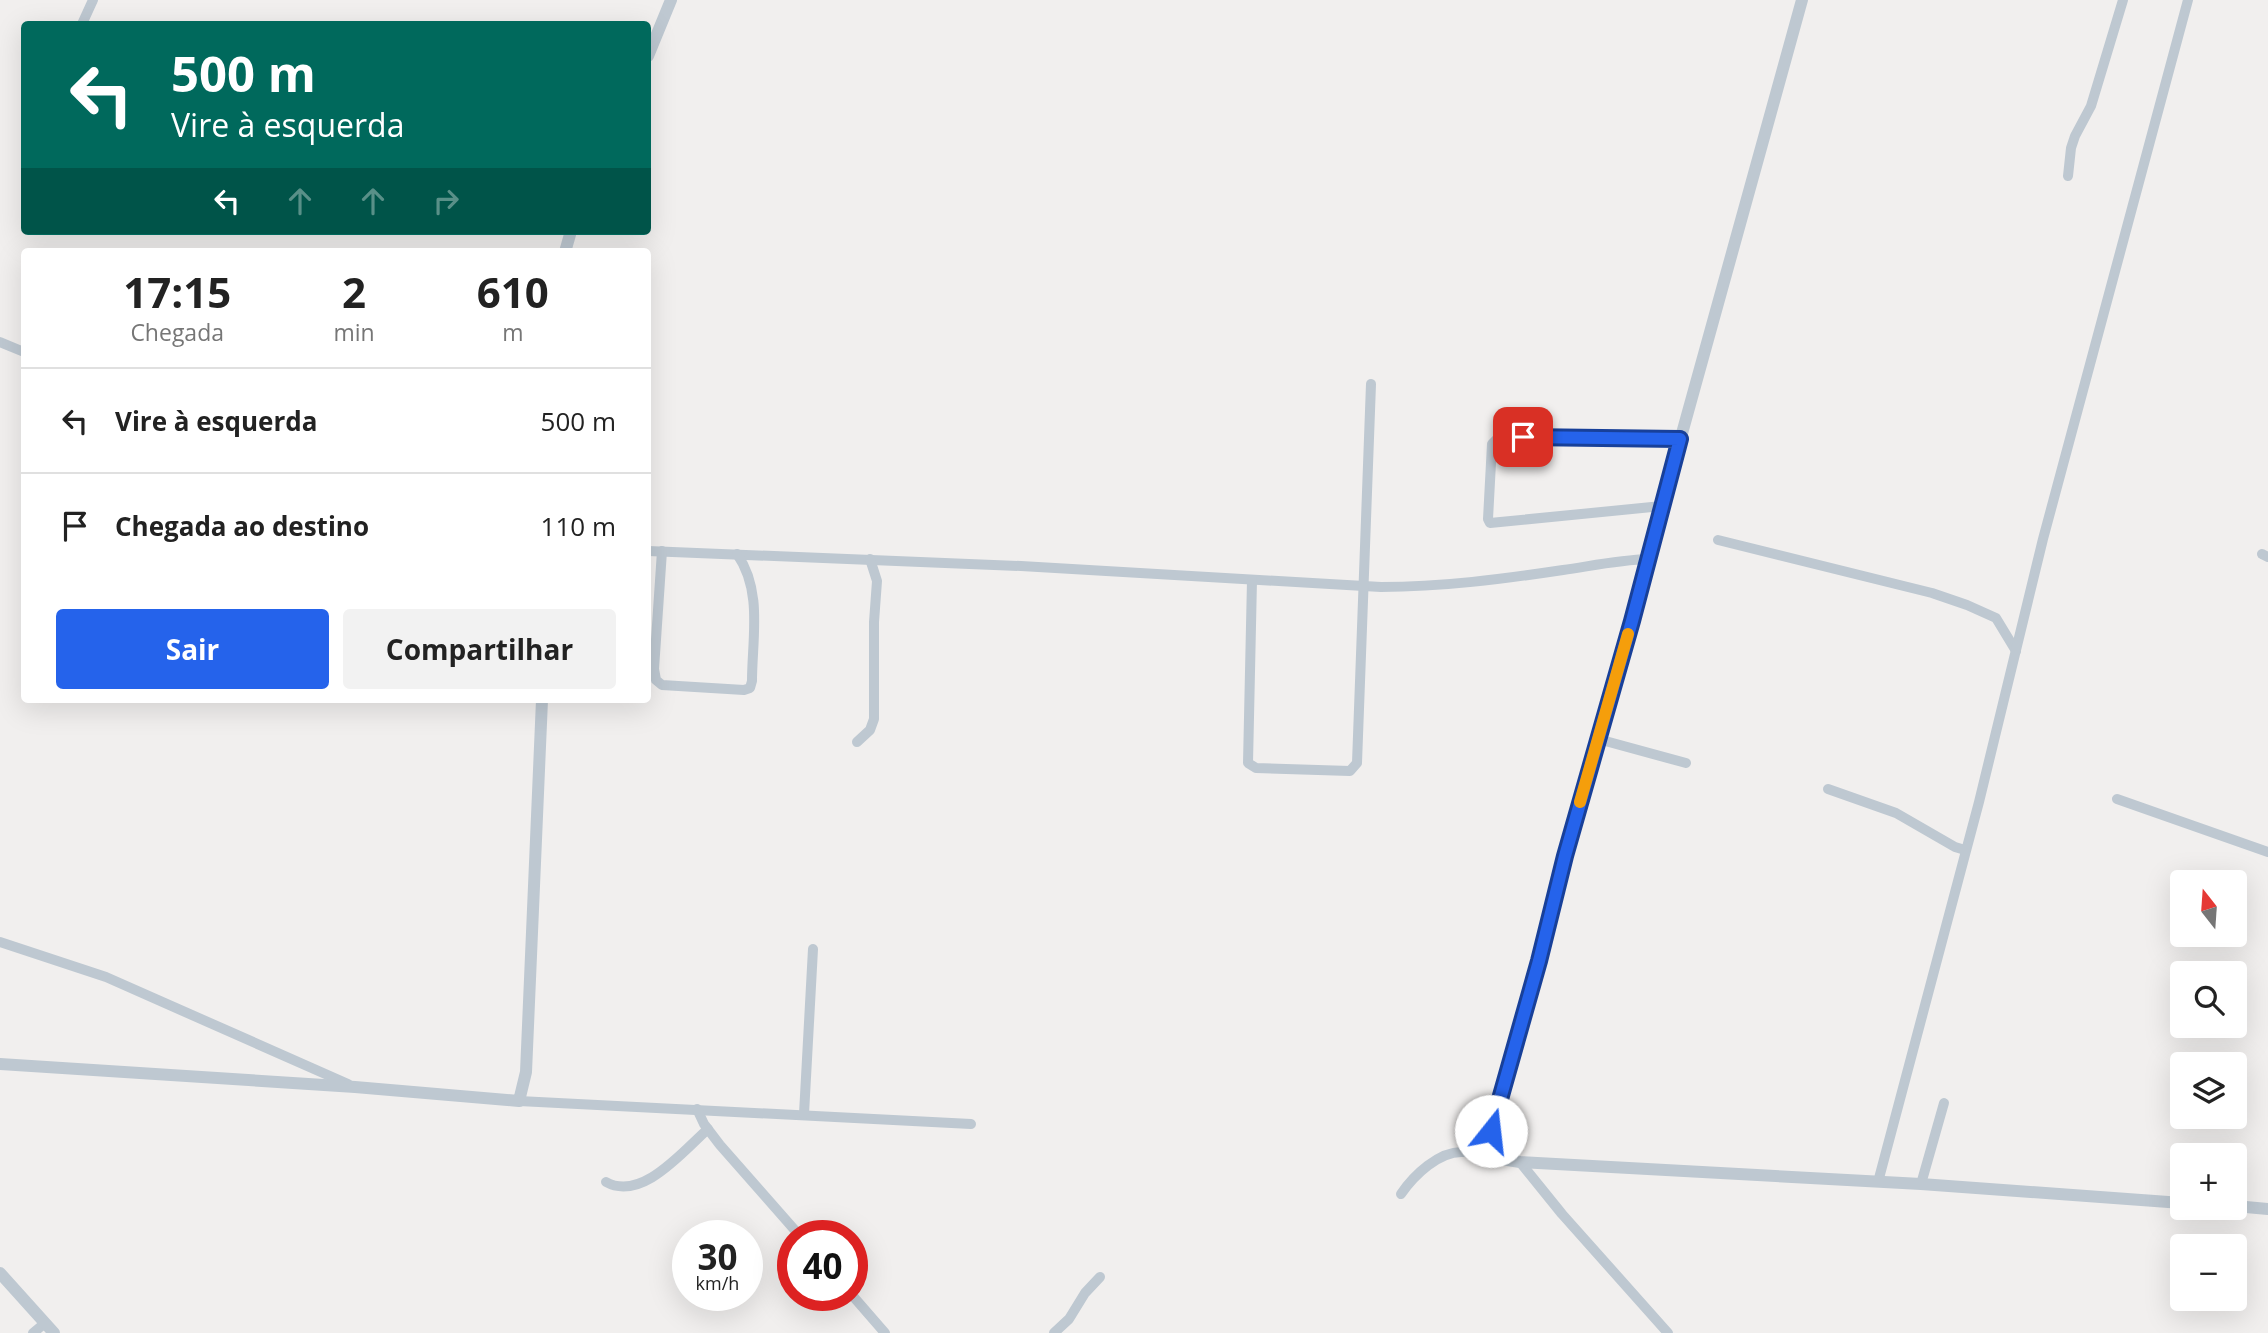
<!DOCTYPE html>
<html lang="pt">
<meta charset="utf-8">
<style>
body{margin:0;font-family:"Open Sans",sans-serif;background:#f2f2f2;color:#222;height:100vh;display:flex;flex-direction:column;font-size:26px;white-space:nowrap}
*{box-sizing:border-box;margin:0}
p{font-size:23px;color:#767676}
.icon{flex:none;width:38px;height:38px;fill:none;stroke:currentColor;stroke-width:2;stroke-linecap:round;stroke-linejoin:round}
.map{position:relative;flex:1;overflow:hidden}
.sheet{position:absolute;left:21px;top:248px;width:630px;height:455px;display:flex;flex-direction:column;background:#fff;border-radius:7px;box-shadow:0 7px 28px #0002}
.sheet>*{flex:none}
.guide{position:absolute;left:21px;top:21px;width:630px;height:214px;border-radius:7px;box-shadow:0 7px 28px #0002;background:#00695c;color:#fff;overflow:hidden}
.needle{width:46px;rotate:343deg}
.controls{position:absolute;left:2170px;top:870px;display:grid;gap:14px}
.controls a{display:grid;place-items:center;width:77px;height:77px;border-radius:7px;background:#fff;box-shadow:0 7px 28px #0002;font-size:35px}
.speed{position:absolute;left:672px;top:1220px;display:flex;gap:14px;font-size:35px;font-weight:700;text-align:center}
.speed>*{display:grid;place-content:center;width:91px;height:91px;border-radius:50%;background:#fff;box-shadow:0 7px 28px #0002;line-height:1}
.speed small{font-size:18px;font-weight:400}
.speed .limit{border:10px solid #d22;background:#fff;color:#111}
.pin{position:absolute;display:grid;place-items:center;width:60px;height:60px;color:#fff;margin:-30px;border-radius:14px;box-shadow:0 4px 10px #0006}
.me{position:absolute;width:77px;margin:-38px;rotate:16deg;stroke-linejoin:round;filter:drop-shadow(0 0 5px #0008)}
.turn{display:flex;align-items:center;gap:24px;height:147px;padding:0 35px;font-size:32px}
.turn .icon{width:91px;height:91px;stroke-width:2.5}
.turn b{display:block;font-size:49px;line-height:60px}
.lanes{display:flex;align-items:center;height:66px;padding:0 35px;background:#0003;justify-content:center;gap:35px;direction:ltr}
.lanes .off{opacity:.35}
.eta{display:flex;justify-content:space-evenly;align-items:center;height:119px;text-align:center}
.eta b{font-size:42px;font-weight:700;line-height:49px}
.primary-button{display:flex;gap:14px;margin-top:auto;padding:14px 35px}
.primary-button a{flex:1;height:80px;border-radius:7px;background:#2563eb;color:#fff;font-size:28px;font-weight:700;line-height:80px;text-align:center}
.primary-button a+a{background:#f2f2f2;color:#222}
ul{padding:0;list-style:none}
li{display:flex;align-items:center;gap:21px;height:105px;padding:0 35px;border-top:2px solid #e0e0e0}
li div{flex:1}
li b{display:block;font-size:26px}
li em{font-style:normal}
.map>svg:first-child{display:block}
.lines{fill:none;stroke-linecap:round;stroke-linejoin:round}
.minor{stroke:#bec8d1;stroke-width:10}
.tertiary{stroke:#bec8d1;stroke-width:12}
.route-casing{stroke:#184099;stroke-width:18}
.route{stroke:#2563eb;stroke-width:12}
.slow{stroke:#f59e0b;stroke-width:12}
</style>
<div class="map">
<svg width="2268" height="1333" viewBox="0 0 2268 1333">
<rect width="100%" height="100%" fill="#f1efee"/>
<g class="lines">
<g class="minor">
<polyline points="82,24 93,0"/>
<polyline points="2068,176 2071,148 2075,136 2091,106 2123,0"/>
<polyline points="0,342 24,352"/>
<polyline points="1662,506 1490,523 1488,519 1492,444 1499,437 1680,439"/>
<polyline points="1718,540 1932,593 1967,605 1996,618 2016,651"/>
<path d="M648 551 1021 566 1381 587C1442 587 1503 579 1563 570 1591 566 1619 560 1648 559"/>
<path d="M662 551 654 669 656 680 662 685 744 690 750 688 752 681C752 639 763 591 737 554"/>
<polyline points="2262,554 2268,557"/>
<polyline points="1252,580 1248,763 1256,768 1350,771 1357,763 1371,384"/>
<polyline points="1598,739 1686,763"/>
<polyline points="857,742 870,730 874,719 874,622 877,581 870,559"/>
<polyline points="1828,789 1896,813 1955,847 1965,850"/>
<polyline points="2117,799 2268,852"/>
<polyline points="0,942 106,977 348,1084"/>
<polyline points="519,1101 971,1124"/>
<polyline points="697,1109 704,1124 720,1145 800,1236"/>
<polyline points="804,1114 813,949"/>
<polyline points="1520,1162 1562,1214 1668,1333"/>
<path d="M606 1182C642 1202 683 1151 708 1129"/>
<polyline points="1878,1182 1979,802 2043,539 2188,0"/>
<polyline points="1921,1184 1944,1103"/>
<path d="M1401 1194C1414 1175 1439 1151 1463 1152 1474 1152 1485 1156 1495 1158"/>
<polyline points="852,1295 885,1333"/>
<polyline points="33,1333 45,1323"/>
<polyline points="1054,1333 1069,1319 1085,1293 1100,1277"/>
</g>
<g class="tertiary">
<polyline points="1802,0 1565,856 1539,961 1491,1131 1491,1146 1495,1158 1520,1162 1921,1184 2182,1203"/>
<polyline points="648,56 671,0"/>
<polyline points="565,252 571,231"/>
<polyline points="0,1064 355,1087 519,1101 526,1072 542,700"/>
<polyline points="2235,1206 2268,1209"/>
<polyline points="0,1273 54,1333"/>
</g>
</g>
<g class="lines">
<defs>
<polyline id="route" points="1491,1131 1539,961 1565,856 1632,621 1680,439 1523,437"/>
</defs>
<use href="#route" class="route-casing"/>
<use href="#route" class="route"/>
<polyline class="slow" points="1580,802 1628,634"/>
</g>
</svg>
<div class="controls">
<a><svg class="needle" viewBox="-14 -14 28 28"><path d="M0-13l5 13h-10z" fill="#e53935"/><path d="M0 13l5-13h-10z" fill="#767676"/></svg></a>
<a><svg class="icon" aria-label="search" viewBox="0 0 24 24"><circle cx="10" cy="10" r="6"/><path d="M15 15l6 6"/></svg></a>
<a><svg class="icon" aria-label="layers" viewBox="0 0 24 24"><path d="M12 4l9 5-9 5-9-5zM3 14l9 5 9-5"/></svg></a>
<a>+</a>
<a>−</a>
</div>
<div class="speed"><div>30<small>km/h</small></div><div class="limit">40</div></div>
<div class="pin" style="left:1523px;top:437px;background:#d93025"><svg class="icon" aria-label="arrive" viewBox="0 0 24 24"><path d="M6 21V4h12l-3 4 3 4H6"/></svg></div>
<svg class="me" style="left:1491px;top:1131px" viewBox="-20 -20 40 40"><circle r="19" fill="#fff"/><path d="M0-13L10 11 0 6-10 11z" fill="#2563eb"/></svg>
<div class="guide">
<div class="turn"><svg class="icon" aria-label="left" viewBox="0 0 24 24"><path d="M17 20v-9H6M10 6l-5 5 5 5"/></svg><div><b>500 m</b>Vire à esquerda</div></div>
<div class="lanes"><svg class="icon" aria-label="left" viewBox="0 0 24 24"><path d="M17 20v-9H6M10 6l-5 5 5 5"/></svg><svg class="icon off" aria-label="ahead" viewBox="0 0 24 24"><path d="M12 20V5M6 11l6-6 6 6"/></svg><svg class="icon off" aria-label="ahead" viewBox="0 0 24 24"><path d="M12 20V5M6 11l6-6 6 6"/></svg><svg class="icon off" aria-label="right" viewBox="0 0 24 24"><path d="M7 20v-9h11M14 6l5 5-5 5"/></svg></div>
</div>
<section class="sheet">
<div class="eta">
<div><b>17:15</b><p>Chegada</p></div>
<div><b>2</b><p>min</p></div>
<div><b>610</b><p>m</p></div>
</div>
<ul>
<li><svg class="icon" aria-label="left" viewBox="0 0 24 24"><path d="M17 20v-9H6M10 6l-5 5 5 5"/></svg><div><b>Vire à esquerda</b></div><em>500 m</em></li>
<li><svg class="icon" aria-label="arrive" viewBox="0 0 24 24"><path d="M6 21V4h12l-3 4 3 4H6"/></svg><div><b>Chegada ao destino</b></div><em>110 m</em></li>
</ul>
<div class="primary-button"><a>Sair</a><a>Compartilhar</a></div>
</section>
</div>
